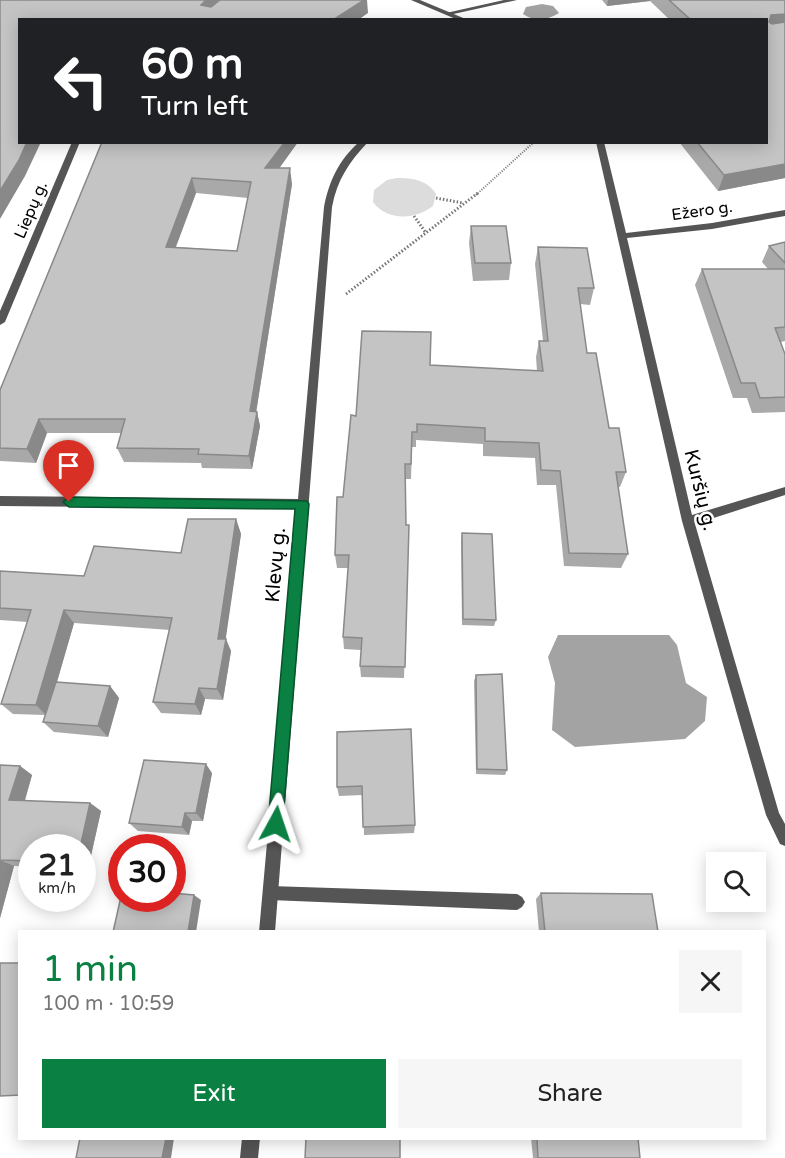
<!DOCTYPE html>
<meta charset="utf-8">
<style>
body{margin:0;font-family:"Varela Round",sans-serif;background:#f6f6f6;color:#222;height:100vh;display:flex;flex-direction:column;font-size:22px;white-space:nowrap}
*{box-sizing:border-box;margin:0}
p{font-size:20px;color:#767676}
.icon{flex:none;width:33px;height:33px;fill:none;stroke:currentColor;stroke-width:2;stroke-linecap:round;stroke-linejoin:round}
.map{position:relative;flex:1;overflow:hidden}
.panel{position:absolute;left:18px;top:930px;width:748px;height:210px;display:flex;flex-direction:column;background:#fff;border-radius:0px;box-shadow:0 3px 15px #0003}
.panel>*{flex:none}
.top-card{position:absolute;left:18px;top:18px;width:750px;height:126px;border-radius:0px;box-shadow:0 3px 15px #0003;background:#202124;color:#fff;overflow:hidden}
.buttons{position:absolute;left:706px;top:852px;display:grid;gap:12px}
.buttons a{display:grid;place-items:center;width:60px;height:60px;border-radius:0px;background:#fff;box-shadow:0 3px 15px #0003;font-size:30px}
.speed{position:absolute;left:18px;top:834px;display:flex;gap:12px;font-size:30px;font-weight:700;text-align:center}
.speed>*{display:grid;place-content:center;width:78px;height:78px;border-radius:50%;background:#fff;box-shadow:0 3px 15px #0003;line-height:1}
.speed small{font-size:15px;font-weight:400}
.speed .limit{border:9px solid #d22;background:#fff;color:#111}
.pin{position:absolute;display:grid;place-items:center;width:51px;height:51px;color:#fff;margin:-62px -26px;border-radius:50% 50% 50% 0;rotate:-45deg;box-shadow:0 0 6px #0007}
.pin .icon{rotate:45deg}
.me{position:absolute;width:66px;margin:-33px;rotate:5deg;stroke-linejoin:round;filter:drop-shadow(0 0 4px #0008)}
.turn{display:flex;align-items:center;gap:21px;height:126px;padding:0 24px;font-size:27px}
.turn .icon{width:78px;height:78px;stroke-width:2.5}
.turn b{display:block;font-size:42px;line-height:51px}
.round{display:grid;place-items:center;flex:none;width:63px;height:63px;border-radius:0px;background:#f6f6f6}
.summary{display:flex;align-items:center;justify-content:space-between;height:102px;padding:0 24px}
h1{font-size:36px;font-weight:600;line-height:45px;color:#0b8043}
.button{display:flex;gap:12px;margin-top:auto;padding:12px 24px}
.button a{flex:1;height:69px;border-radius:0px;background:#0b8043;color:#fff;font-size:24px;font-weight:600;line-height:69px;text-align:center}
.button a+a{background:#f6f6f6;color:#222}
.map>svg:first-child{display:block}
.green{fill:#dcdcdc}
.water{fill:#a3a3a3}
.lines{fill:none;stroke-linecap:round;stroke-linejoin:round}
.path-far1{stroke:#777;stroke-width:2;stroke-dasharray:1 1.5;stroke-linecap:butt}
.path{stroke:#777;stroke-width:3;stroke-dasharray:1.5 2;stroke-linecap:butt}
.lane{fill:#555;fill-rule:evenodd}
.street{fill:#555;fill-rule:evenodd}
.wall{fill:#a9a9a9;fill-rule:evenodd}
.shaded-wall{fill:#898989}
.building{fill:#c4c4c4;stroke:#898989;stroke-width:1.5;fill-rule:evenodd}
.route{fill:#0b8043;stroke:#07532c;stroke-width:1.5}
.labels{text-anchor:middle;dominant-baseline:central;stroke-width:5;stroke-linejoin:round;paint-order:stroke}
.far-street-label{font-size:16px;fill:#000;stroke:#fff}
.street-label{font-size:20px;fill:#000;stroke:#fff}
</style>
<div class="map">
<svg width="785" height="1158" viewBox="0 0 785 1158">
<rect width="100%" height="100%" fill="#fff"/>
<path class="green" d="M397 178C413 178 427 180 436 194L433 206C415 220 387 221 373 202L374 190 387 180Z"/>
<g class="water">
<path d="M542 4 553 6 559 13C547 20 536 23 523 14L526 7Z"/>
<polygon points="558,635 669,635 677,645 686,683 707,697 705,721 685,739 575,747 552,730 555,683 548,657"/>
</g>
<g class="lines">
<polyline class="path-far1" points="476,195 534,142"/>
<g class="path">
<polyline points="436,198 463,203"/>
<polyline points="414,216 426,233"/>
<polyline points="346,294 478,193"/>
</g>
<g class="lane">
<polygon points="504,0 517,0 449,15 446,13"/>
<polygon points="270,886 517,894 522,897 525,902 522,907 517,910 270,900 265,898 263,893 265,888"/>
</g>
<g class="street">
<polygon points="411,0 420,0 468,20 458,20"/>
<polygon points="72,142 80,142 5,322 0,325 0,311"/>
<path d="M359 142H368C349 162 337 180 332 207L275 932H259L297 509 0 506V496L298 499 324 207C329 181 339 160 359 142Z"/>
<polygon points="596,142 604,142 626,233 712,223 785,210 785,216 712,229 627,238 692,515 785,487 785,495 695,524 779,813 785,824 785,846 780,844 766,815 682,521"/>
<polygon points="242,1138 260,1138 258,1158 240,1158"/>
</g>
</g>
<g class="wall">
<polygon points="602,0 785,0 785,178 718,191 679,142 766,142 766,20 670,20 650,1 607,6"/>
<path d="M102 142H298L279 168 292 184 256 412H257L260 426 252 469 202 468 201 463 124 462 117 448 121 433H47L36 463 0 461V390ZM196 193 248 198 237 251 176 247Z"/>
<polygon points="471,226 511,263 509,280 473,281 469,243"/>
<polygon points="785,242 785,341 781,342 785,354 785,412 752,413 747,398 733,398 695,285 702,269 768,269 762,262 769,246"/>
<polygon points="538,247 594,288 590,305 580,304 587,353 609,428 626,472 620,487 618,487 628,554 621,568 564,566 556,485 537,485 535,458 483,456 483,444 416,440 416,447 412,447 411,479 406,479 406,525 409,525 404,678 361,677 360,666 361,650 344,649 343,637 348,568 337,568 335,555 343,497 356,416 430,365 537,371 536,357 539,341 543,341 535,264"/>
<polygon points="236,519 241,534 225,639 231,651 223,700 205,699 201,715 161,713 153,702 170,630 74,623 57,682 110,686 119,698 108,737 54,732 43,722 45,715 13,714 1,704 27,622 0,620 0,571 84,576 181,553"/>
<polygon points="462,533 496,620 494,626 462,625 461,540"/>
<polygon points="476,675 507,770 505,775 476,774 474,681"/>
<polygon points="337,732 415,825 414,833 364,835 363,795 339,796 337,787"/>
<polygon points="0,765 20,766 32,775 25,801 90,803 101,811 88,869 82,869 82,848 32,848 32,867 14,866 0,918"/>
<polygon points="212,773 203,821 192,821 189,835 138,831 129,823"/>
<polygon points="541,893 658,932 539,932 536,899"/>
<polygon points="531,1138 638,1138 640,1158 533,1158"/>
</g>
<g class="shaded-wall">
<polygon points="206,0 226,0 204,20 201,5"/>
<polygon points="364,0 367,0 368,13 358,20 333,20"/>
<polygon points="608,0 650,0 650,1 607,6"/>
<polygon points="785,14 785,28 766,31 771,15"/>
<polygon points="27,142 41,142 25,176 0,219 0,191"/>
<polygon points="285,142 298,142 268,184 265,168"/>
<polygon points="785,164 785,178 718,191 724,175"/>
<polygon points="290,168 292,184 254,426 250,411"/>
<polygon points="192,178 196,193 170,262 166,247"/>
<polygon points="257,412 260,426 252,469 249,456"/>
<polygon points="39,419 47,433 36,463 27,449"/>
<polygon points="236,519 241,534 224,651 218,639"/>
<polygon points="64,610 74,623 47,716 36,705"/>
<polygon points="226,639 231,651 223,700 217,689"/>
<polygon points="110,686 119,698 108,737 98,726"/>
<polygon points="199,688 205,699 201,715 195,704"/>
<polygon points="206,764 212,773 203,821 196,813"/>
<polygon points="20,766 32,775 22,809 9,800"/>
<polygon points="90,803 101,811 88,869 82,866 82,848 80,848"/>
<polygon points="185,813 192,821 189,835 182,827"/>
<polygon points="0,860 14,866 0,918"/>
<polygon points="194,895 201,900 196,932 188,932"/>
<polygon points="166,1138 174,1138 171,1158 162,1158"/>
</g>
<g class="building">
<polygon points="0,0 206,0 201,5 211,7 220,0 364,0 333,20 20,20 20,142 27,142 19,160 0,191"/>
<polygon points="669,0 785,0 785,14 771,15 769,22 772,24 785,22 785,164 724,175 697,142 766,142 766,20 691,20"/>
<path d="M102 142H285L265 168H290L250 411 257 412 249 456 198 454 199 449 117 448 125 419H39L27 449 0 448V390ZM192 178 251 182 237 251 166 247Z"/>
<polygon points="471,226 506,226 511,263 475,263"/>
<polygon points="785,242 785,263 769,246"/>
<polygon points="538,247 587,248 594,288 578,288 587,353 596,353 609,428 619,428 626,472 616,472 628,554 569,553 560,471 541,470 539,443 485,441 485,428 417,424 417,432 412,432 411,464 405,464 406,525 409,525 405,667 360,666 362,638 343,637 349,555 335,555 337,497 343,497 351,415 356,416 362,331 431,332 430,365 543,371 539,341 548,341"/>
<polygon points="702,269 785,269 785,327 775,328 785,354 785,397 760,398 755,383 741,383"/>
<polygon points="188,519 236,519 218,639 226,639 217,689 199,688 195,704 153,702 172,618 64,610 36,705 1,704 31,610 0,608 0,571 84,576 94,546 181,553"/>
<polygon points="462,533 492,534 496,620 463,619"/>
<polygon points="502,674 507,770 477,769 476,675"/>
<polygon points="56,682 110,686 98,726 43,722"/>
<polygon points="411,729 415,825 363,827 362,786 337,787 337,732"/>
<polygon points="144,760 206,764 196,813 185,813 182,827 129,823"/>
<polygon points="0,765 20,766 9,800 90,803 80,848 32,848 32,861 0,860"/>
<polygon points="122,892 122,898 172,898 172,893 194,895 188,932 113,932"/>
<polygon points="541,893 652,894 658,932 545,932"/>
<polygon points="0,963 20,963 20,1095 0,1096"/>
<polygon points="80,1138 166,1138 162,1158 76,1158"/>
<polygon points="306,1138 400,1138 400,1158 305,1158"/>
<polygon points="537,1138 638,1138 640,1158 538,1158"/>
</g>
<polygon class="route" points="69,497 307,501 309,504 282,830 276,832 270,830 268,824 295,509 69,507 63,502"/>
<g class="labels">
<g class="far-street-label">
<text transform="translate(31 210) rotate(-67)">Liepų g.</text>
<text transform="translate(702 211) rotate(-8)">Ežero g.</text>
</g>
<g class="street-label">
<text transform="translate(700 490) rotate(76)">Kuršių g.</text>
<text transform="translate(276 565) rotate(-85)">Klevų g.</text>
</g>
</g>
</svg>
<div class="buttons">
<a><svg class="icon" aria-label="search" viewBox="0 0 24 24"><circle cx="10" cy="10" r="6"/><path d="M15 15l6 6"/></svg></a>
</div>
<div class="speed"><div>21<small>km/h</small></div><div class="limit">30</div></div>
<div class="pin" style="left:69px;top:502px;background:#d93025"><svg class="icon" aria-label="arrive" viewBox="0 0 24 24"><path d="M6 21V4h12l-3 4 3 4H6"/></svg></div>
<svg class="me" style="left:276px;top:824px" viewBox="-20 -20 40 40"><path d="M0-17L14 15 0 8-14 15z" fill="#0b8043" stroke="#fff" stroke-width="4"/></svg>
<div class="top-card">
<div class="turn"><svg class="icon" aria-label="left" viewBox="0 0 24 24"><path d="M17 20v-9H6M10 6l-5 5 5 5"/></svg><div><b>60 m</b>Turn left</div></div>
</div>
<section class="panel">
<div class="summary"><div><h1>1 min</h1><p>100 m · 10:59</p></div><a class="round"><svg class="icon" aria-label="close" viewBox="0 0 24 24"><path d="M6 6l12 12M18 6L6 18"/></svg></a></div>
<div class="button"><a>Exit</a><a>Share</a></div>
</section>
</div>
